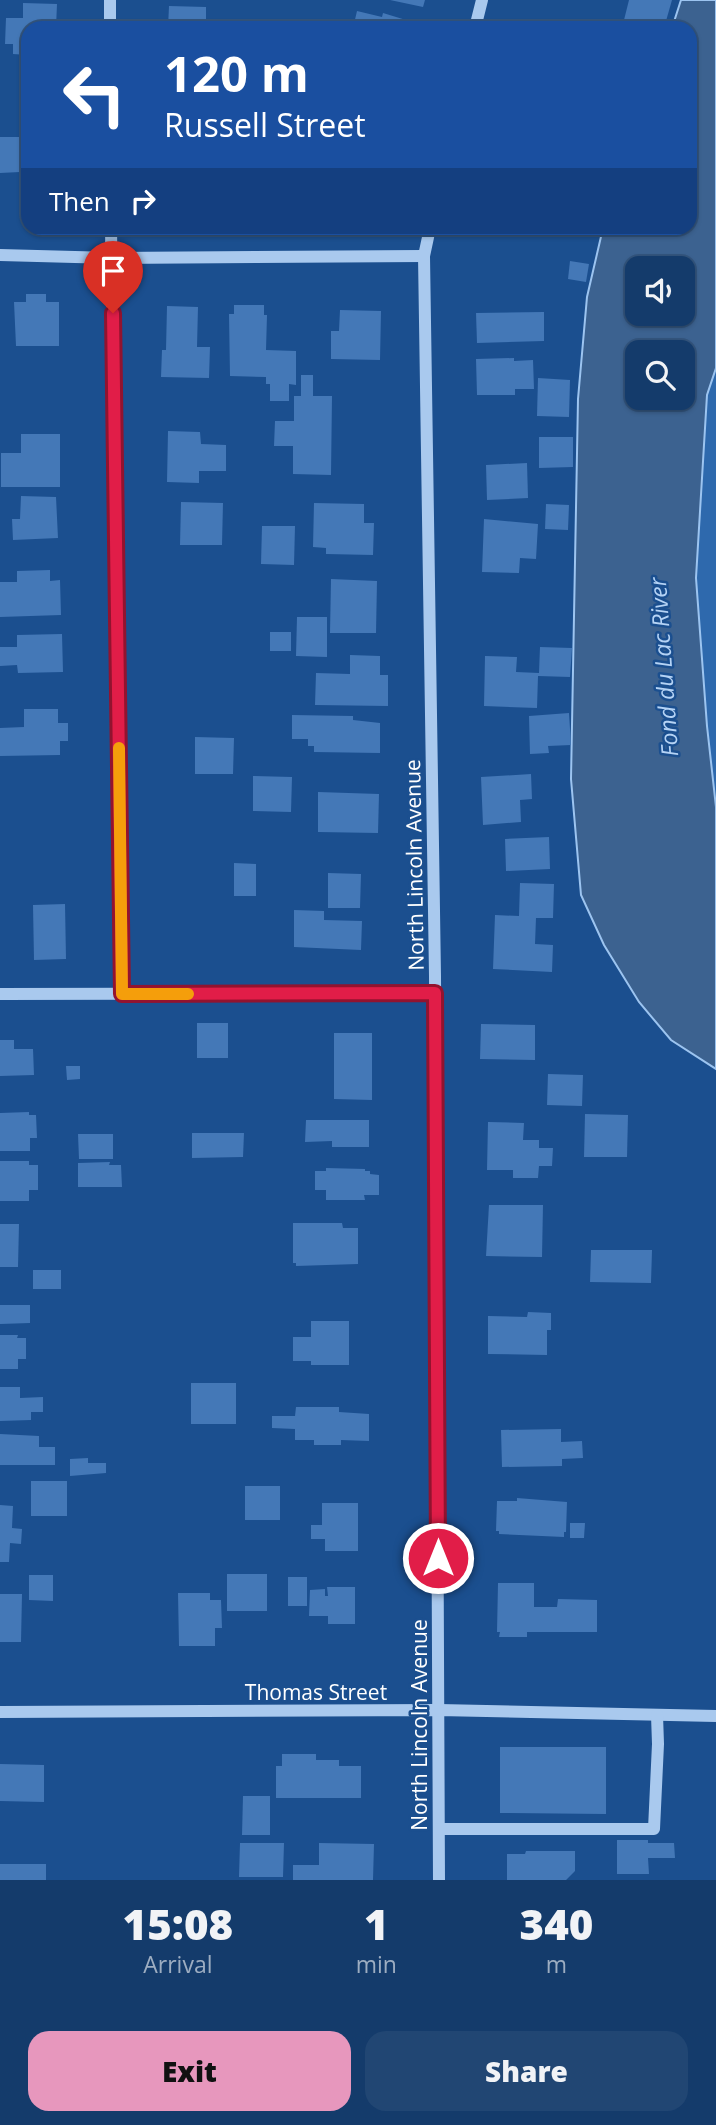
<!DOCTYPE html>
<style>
body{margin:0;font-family:"Open Sans",sans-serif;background:#214673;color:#f1f3f6;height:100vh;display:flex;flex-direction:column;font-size:26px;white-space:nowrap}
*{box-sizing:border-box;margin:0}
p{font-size:23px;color:#9dadc1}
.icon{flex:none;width:38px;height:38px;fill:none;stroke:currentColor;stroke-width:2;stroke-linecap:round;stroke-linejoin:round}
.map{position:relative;height:1880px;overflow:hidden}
.side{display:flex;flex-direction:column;background:#143b6b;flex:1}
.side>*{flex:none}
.guide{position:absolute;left:21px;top:21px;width:676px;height:214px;border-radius:21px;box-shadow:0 2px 5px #0004,0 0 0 2px #33557e;background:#1a4fa0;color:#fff;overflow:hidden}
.controls{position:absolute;left:625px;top:256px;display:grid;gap:14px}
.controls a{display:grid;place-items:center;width:70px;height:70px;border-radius:14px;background:#143b6b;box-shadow:0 2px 5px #0004,0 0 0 2px #33557e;font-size:35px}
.pin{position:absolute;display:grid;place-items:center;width:60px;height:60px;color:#fff;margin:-72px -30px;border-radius:50% 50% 50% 0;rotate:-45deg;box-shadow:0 0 7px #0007}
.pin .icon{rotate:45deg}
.me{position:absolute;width:77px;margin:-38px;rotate:0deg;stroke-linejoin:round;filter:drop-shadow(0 0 5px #0008)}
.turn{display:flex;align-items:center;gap:24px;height:147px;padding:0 28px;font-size:32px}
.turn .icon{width:91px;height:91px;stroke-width:2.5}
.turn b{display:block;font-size:49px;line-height:60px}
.then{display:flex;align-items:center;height:66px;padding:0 28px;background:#0003;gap:14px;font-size:26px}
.eta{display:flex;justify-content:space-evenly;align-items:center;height:119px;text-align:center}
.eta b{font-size:42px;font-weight:800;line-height:49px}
.action{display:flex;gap:14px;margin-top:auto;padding:14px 28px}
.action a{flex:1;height:80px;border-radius:21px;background:#e797bd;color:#111;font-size:28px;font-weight:800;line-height:80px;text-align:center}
.action a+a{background:#214673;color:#f1f3f6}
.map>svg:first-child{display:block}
.green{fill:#2e69ad}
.water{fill:#3c6290;stroke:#9cc4f0;stroke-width:2;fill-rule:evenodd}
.building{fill:#4478b7}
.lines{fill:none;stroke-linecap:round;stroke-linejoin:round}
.minor{stroke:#a9c9ee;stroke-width:12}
.route-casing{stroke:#92132f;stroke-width:18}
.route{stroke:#e11d48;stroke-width:12}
.slow{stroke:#f59e0b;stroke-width:12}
.labels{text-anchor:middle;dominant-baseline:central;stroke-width:5;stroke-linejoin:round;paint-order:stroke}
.street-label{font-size:21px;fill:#fff;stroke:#1b4f8f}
.water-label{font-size:23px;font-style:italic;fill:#b5d3f5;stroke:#1b4f8f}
</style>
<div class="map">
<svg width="716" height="1880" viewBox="0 0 716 1880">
<rect width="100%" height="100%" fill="#1b4f8f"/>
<polygon class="green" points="716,368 716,807 707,726 696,578 707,394"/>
<path class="water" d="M681 0H716V368L707 395 696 578 707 726 716 807V1069L671 1040 639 1002 604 945 581 895 571 779 578 399 587 297 603 228H690V28H672ZM637 268H682V313H637ZM637 352H682V397H637Z"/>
<g class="building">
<polygon points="390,0 425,0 423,7"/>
<polygon points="629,0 672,0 664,28 640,28 623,24"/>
<polygon points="23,3 57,4 56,28 28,28 28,55 13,54 13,44 5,44 6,18 23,18"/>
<polygon points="169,6 206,7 206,28 168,28"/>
<polygon points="357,11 382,17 383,13 406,20 405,23 422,28 353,28"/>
<polygon points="0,137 22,137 22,141 28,141 28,177 20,177 20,172 0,173"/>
<polygon points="565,228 597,228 595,236"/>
<polygon points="570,261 589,264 586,282 568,279"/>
<polygon points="26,294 46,294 46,302 59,302 59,346 16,346 14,302 26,302"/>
<polygon points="234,305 264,305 264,315 267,315 266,350 296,351 296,385 289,384 289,401 270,401 270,384 266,384 266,377 230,376 229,314 234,314"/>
<polygon points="167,306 198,307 197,347 210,347 209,378 161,377 162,350 166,350"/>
<polygon points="340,310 381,311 380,360 331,359 331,331 339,331"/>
<polygon points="544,312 544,341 477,343 476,313"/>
<polygon points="514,358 514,361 533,360 534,389 515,389 515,395 477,395 476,359"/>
<polygon points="301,375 313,375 313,396 332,396 331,475 293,474 293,446 274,446 275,421 294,421 294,396 301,396"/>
<polygon points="538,378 570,380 569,417 537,416"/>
<polygon points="168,431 200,432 201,444 226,445 226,471 199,471 199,483 167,482"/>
<polygon points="21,434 60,434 60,487 1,487 1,453 21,453"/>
<polygon points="539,437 573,437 573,467 539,468"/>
<polygon points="527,463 528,498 487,500 486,465"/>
<polygon points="21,496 56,497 58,538 13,540 12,519 20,519"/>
<polygon points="181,502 223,503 222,545 180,545"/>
<polygon points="314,503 364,504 364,523 374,523 373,555 326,554 326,548 313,547"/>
<polygon points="546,504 569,505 568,530 545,529"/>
<polygon points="484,519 538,524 536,559 520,558 519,573 482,572"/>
<polygon points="262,526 295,526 294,565 261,564"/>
<polygon points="50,570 50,581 60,580 61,615 0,617 0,582 17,582 17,571"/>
<polygon points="331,579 377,581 376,633 330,633"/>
<polygon points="297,617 327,617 327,657 296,656"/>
<rect x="270" y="632" width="21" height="19"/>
<polygon points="62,634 63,672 18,673 17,665 0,666 0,647 17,647 17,635"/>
<polygon points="540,647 572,648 570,677 538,676 537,708 484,706 485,656 517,657 516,672 539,673"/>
<polygon points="350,655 380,656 380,675 388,675 388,706 315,705 316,673 350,674"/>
<polygon points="24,709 58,709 58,723 68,723 68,741 60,741 60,755 0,756 0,728 24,727"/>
<polygon points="569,713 571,745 548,746 549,753 530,754 529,716"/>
<polygon points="292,715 353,716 353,720 380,723 380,753 314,752 314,746 308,746 308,739 292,739"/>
<polygon points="195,737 234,738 233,774 195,774"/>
<polygon points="531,774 532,799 520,800 521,822 483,825 481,777"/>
<polygon points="253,776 292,777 291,812 253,811"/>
<polygon points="318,792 379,794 378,833 318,832"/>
<polygon points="549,837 550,869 506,871 505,839"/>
<polygon points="234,863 256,864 256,896 234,896"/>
<polygon points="328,873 361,874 360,908 328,908"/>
<polygon points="520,883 554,884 553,918 536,918 535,944 553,945 552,972 493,969 495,915 519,916"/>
<polygon points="65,904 66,959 34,960 33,905"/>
<polygon points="294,910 324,911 324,920 362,921 361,950 294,947"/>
<rect x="197" y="1023" width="31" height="35"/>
<polygon points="481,1024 535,1025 535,1060 480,1059"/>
<polygon points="334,1033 372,1033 372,1100 334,1099"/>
<polygon points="0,1040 14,1040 14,1049 33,1049 34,1075 0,1076"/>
<polygon points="66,1066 80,1066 80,1079 67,1080"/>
<polygon points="548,1074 583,1075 582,1106 547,1105"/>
<polygon points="29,1112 29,1115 36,1115 37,1138 30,1138 30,1151 0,1151 0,1113"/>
<polygon points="585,1114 628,1115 627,1157 584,1157"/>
<polygon points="306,1120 369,1120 369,1147 332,1147 332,1141 305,1142"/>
<polygon points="488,1122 524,1123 523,1140 539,1140 539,1148 553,1148 552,1166 539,1166 538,1178 513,1178 513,1170 487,1170"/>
<polygon points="192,1133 244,1133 243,1157 192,1158"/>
<polygon points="78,1134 113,1134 113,1159 79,1159"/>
<polygon points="0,1161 29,1161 29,1165 38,1165 38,1190 29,1190 29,1201 0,1201"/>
<polygon points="110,1162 109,1165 121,1165 122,1187 78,1187 78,1163"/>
<polygon points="326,1168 365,1169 365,1171 370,1171 370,1174 379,1175 379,1195 364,1195 365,1200 326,1200 326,1190 315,1190 315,1171 326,1171"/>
<polygon points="489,1205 543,1205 542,1257 486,1256"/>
<polygon points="293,1223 342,1223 343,1228 358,1228 358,1264 296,1266 296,1263 293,1263"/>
<polygon points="0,1224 19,1224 18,1267 0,1267"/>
<polygon points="591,1250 652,1250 651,1283 590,1282"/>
<rect x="33" y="1270" width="28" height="19"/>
<polygon points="0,1305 30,1305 30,1323 0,1324"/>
<polygon points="528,1312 551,1313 551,1330 547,1330 547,1355 488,1354 488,1316 527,1317"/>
<polygon points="311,1321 349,1321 349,1365 311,1365 311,1361 293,1361 293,1337 311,1337"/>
<polygon points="0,1335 18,1335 17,1338 26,1338 26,1359 18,1359 18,1369 0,1369"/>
<rect x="191" y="1383" width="45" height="41"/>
<polygon points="0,1387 20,1387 20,1398 43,1397 43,1412 31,1412 31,1420 0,1421"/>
<polygon points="296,1407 339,1407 339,1412 369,1414 369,1441 341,1440 341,1445 314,1445 314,1440 295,1440 295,1429 272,1428 272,1416 295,1416"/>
<polygon points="561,1429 561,1442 582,1441 583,1458 562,1459 562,1466 502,1467 501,1430"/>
<polygon points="0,1434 39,1436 39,1447 55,1447 55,1465 0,1465"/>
<polygon points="88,1458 88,1463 106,1463 106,1473 70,1476 70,1459"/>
<rect x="31" y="1481" width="36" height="35"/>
<rect x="245" y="1486" width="35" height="34"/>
<polygon points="517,1498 567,1502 566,1532 564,1532 564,1537 499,1534 499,1531 496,1531 497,1501 517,1501"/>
<polygon points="322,1503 358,1503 358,1551 325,1551 325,1539 311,1539 311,1525 322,1525"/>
<polygon points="0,1505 13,1506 12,1528 22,1529 21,1544 10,1543 9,1562 0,1562"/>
<polygon points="570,1523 585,1523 584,1538 570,1538"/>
<rect x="227" y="1574" width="40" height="37"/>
<polygon points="29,1575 53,1575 53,1601 29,1600"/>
<rect x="288" y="1577" width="19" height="29"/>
<polygon points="498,1583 534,1583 534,1607 557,1607 558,1599 597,1600 597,1632 527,1632 527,1637 499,1637 500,1632 497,1632"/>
<polygon points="327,1587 355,1587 355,1624 328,1624 328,1616 309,1616 310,1590 325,1589 325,1596 328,1596"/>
<polygon points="178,1593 210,1593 210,1600 221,1600 222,1628 215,1628 215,1646 179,1646"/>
<polygon points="0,1594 22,1594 21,1642 0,1642"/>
<polygon points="500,1747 606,1747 606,1814 500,1813"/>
<polygon points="282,1754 316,1754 316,1760 339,1760 339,1766 361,1766 361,1798 276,1798 276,1766 282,1766"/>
<polygon points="0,1764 44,1765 44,1802 0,1801"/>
<polygon points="243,1796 270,1796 270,1835 242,1835"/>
<polygon points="617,1840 648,1840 648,1843 674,1843 675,1858 648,1858 649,1874 617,1874"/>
<polygon points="240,1843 284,1843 283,1877 239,1877"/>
<polygon points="319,1843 374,1844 373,1880 293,1880 293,1865 319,1865"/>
<polygon points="526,1851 575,1851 575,1871 566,1880 507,1880 507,1854 525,1854"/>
<rect x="0" y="1864" width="46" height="16"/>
</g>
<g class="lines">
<g class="minor">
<polyline points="110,0 110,28"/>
<polyline points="475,28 482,0"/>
<polyline points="111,228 122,994"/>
<polyline points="430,228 424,256 435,976 439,1880"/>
<polyline points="0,255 112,258 424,256"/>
<polyline points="0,994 435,993"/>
<polyline points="0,1712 439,1710 716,1716"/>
<polyline points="439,1829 654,1829 658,1744 657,1715"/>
</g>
</g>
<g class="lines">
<defs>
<polyline id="route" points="113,313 122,994 435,993 438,1558"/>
</defs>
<use href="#route" class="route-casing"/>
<use href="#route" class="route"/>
<polyline class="slow" points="119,748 122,994 188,994"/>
</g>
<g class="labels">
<g class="street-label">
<text transform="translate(414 865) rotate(-91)">North Lincoln Avenue</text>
<text x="316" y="1692">Thomas Street</text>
<text transform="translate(419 1725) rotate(-90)">North Lincoln Avenue</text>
</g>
<g class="water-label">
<text transform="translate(663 667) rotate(-94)">Fond du Lac River</text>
</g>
</g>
</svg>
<div class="controls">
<a><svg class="icon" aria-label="sound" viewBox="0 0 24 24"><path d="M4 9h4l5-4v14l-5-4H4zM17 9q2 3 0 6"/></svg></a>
<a><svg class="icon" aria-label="search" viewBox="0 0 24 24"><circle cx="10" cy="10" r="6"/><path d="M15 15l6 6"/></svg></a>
</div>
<div class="pin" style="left:113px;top:313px;background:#d93025"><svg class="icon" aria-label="arrive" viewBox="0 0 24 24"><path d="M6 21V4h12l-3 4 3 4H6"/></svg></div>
<svg class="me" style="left:438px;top:1558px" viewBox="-20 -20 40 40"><circle r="17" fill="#e11d48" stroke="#fff" stroke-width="3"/><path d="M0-11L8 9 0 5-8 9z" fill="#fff"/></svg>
<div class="guide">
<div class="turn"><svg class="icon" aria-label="left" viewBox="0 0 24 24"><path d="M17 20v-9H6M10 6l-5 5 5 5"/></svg><div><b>120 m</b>Russell Street</div></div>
<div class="then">Then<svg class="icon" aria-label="right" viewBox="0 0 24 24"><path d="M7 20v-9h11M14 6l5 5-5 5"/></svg></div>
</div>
</div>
<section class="side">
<div class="eta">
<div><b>15:08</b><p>Arrival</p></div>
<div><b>1</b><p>min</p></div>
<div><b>340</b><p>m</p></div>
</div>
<div class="action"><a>Exit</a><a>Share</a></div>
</section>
